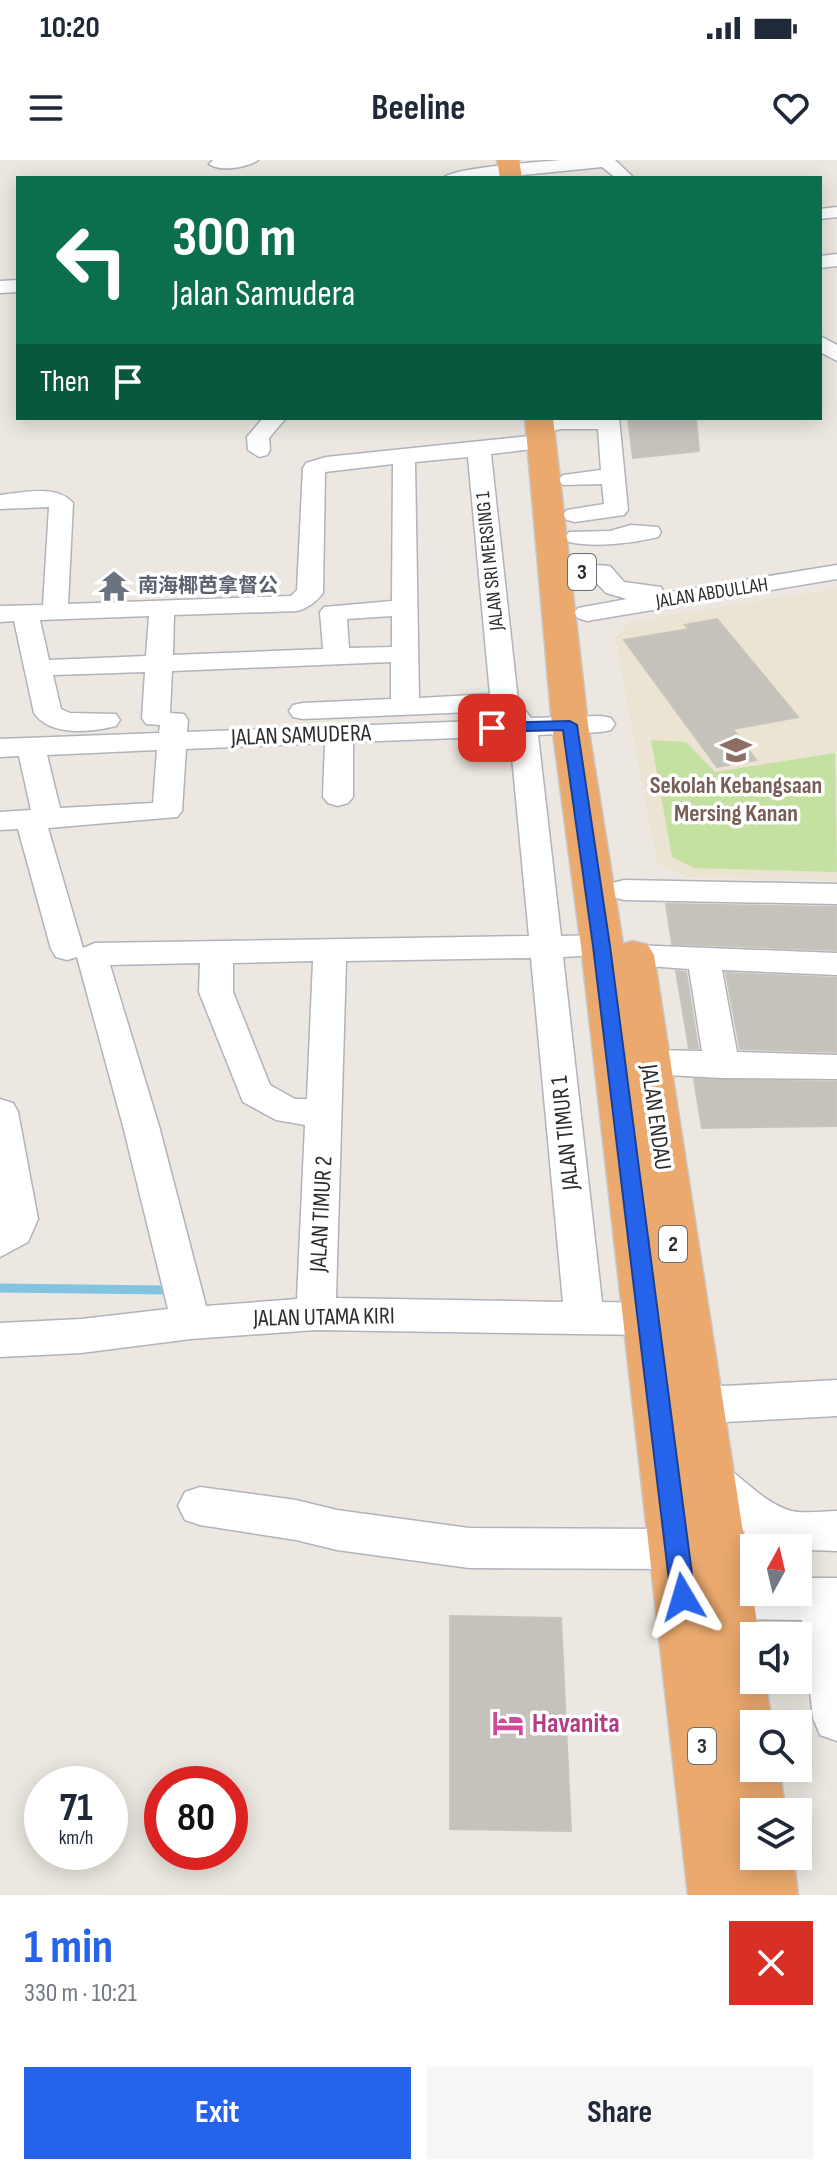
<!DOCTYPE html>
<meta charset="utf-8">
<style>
body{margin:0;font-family:"Sofia Sans Condensed","Noto Sans SC",sans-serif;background:#f6f6f7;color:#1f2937;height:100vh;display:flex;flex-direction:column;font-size:30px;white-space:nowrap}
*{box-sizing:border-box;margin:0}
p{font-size:26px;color:#747a83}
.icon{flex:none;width:44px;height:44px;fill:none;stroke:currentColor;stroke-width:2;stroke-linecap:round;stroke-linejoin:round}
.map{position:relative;height:1735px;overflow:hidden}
.panel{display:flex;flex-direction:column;background:#fff;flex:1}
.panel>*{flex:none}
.guide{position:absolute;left:16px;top:16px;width:806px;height:244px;border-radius:0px;box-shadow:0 4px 20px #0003;background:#0b6e4f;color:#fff;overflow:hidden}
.needle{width:52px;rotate:8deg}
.buttons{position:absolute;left:740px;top:1374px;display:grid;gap:16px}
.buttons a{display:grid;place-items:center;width:72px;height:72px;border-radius:0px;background:#fff;box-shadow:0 4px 20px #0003;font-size:40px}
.speed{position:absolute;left:24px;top:1606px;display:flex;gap:16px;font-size:40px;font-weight:700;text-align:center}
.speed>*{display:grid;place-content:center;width:104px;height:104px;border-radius:50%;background:#fff;box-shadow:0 4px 20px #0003;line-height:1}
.speed small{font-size:20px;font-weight:400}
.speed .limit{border:12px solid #d22;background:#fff;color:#111}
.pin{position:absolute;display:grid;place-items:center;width:68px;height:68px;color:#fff;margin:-34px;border-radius:16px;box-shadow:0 4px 12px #0006}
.me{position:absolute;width:88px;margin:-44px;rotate:353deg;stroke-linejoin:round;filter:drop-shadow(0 0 6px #0008)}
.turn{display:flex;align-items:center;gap:28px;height:168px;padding:0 24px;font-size:36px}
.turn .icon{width:104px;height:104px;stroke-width:2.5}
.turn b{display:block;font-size:56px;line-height:68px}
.then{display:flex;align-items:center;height:76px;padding:0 24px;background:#0003;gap:16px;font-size:30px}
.round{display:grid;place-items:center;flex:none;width:84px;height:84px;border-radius:0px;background:#f6f6f7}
.overview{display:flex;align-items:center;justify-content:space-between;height:136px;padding:0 24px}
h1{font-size:48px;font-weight:700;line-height:60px;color:#2563eb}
.button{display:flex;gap:16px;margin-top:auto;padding:16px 24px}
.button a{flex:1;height:92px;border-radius:0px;background:#2563eb;color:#fff;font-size:32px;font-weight:700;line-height:92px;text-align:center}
.button a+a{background:#f6f6f7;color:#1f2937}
.status{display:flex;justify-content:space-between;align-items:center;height:56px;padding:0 40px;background:#fff;direction:ltr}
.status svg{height:22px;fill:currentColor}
header{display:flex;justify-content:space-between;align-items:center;height:104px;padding:0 24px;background:#fff;font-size:36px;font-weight:700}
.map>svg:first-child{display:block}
.education{fill:#ebe4d3}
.pitch{fill:#c4e1a2}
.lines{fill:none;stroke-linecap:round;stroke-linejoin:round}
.stream{stroke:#82c4e0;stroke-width:9}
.building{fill:#c5c2bc;stroke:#c8c4bb;stroke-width:2}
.minor-casing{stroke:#b1b2bb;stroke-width:3}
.highway-casing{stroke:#c8c8c8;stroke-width:3}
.minor{fill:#fff;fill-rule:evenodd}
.highway{fill:#eba96e;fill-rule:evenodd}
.route{fill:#2563eb;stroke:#184099;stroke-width:2}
.labels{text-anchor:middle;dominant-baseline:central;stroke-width:7;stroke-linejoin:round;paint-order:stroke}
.far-street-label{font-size:20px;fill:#2d2d2d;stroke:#fff}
.far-worship-label{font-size:20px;font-weight:bold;fill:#5b616d;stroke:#fff;text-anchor:start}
.shield{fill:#fff;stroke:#6c6c6c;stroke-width:2}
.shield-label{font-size:22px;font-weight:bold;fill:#2d2d2d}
.street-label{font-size:24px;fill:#2d2d2d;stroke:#fff}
.education-label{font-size:24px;font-weight:bold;fill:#785e54;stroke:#fff}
.near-hotel-label{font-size:28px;font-weight:bold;fill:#b23c85;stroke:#fff;text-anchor:start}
</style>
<div class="status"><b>10:20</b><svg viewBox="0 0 49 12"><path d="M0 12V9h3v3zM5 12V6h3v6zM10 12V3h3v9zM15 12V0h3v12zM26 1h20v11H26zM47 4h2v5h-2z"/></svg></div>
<header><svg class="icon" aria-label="menu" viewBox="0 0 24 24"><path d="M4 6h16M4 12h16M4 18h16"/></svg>Beeline<svg class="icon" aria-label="heart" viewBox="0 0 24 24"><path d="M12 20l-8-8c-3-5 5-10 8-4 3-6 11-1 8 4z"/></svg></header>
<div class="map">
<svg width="837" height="1735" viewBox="0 0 837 1735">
<rect width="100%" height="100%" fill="#ece8e1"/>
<polygon class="education" points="837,428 837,721 686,717 657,703 615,478 629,462"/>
<polygon class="pitch" points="651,580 686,582 715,612 835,593 837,712 694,708 672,697"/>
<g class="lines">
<polyline class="stream" points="0,1128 166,1130"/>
</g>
<g class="building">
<polygon points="628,258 696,258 699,291 633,298"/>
<polygon points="717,459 798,557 733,569 756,600 717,607 624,480 689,469 685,465"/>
<polygon points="666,744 837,747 837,790 672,784"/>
<polygon points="676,811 686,812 698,888 689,888"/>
<polygon points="726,813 837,818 837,892 740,889"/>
<polygon points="694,919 837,922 837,966 702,968"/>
<polygon points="450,1456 561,1458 571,1671 450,1669"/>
</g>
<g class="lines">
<defs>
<g id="minor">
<path d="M213 0H258C247 8 220 12 209 4Z"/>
<path d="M562 0H615L634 18H616L602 7 493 18H443C455 7 541 2 562 0Z"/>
<polygon points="837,47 837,57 820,59 820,49"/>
<polygon points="837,94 837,106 820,108 820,96"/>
<polygon points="18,120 18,132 0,133 0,121"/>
<polygon points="820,176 837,185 837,201 820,192"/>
<polygon points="263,258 286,258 269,278 270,290 267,295 259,297 248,290 247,277"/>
<polygon points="550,258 619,258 628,350 624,355 575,362 567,360 563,355 567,350 604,344 602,324 563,325 559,320 563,315 601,310 598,269 561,269 539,274 528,267 531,262"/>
<path d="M540 275 551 282 548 287 491 294 518 541 531 558 601 556 611 558 615 564 611 570 601 572 538 575 561 776 602 775 613 778 618 786 613 794 563 797 602 1142 648 1143 662 1148 668 1159 662 1170 648 1175 316 1170 191 1179 81 1193 0 1197V1163L81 1159 168 1149 123 966 77 797 67 800 56 797 51 789 18 669 0 670V652L31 650 19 596 0 597V579L159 573 160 565 146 564 142 558 145 512 53 515 61 549 70 553 116 554 120 560 116 566C92 572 50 577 34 553L14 461 0 462V446L43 445 49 347 0 349V335C22 333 57 324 73 343L68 444 291 436 297 430 303 308 306 303 326 297ZM468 297 490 534 419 538 415 302ZM393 304 392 441 324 447 320 452 323 489 173 495 174 455 297 451C308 448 316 442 323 433L325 312ZM149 456 146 496 49 500 40 460ZM392 456V487L349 488 347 459ZM391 502V539L303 543 293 545 289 551 293 557 303 559 496 551 503 560 187 572 188 560 184 554 170 553 172 511ZM510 576 529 776 95 783 83 788 48 668 177 657 182 651 186 589 325 583 323 637 328 643 338 646 348 643 353 637V582ZM157 590 153 643 60 648 47 595ZM531 798 563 1142 336 1138 346 801ZM313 801 307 939H295L270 925 233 832V803ZM200 803 199 832 243 942 276 960 305 965 297 1139 206 1146 159 966 110 805Z"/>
<path d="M631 365 658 367 661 372 658 377C633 383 595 388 569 382L566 377 569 372 610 371Z"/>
<polygon points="582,404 610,406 624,422 661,427 664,433 837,405 837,419 587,461 578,458 574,453 578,448 627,439 606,433 592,418 573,416 570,411 573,406"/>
<polygon points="624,720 837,724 837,744 624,740 613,737 608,730 613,723"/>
<polygon points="633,785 837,793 837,815 722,810 737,892 837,895 837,919 722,918 648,914 636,911 631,902 636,893 648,890 702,891 689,809 621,804 617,796 621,788"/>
<polygon points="0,939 13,943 18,952 38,1059 28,1082 0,1097"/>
<polygon points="837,1220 837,1256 724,1262 680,1252 674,1240 680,1228 695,1222 724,1226"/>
<path d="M706 1296C738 1308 758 1342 792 1351 806 1354 823 1351 837 1351V1391L754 1388V1407L741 1402 735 1388 745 1372 691 1328 685 1315 691 1302Z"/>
<polygon points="200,1327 296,1340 337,1350 469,1368 677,1369 693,1375 699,1389 693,1403 677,1409 469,1408 337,1390 296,1380 200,1365 185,1360 178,1346 185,1332"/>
<polygon points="723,1417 754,1417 754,1432 798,1432 798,1418 837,1418 837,1581 820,1575 813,1558 802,1460 723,1459 707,1453 700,1438 707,1423"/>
</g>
<g id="highway">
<polygon points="497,0 519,0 522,18 500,18"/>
<polygon points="525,258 553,258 588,565 623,784 633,781 648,785 654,795 759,1476 754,1476 754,1520 765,1520 772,1564 754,1564 754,1608 779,1608 786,1652 754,1652 754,1696 793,1696 798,1735 688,1735 581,786 552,565"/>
</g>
</defs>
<use href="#minor" class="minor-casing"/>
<use href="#highway" class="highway-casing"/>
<use href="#minor" class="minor"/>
<use href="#highway" class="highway"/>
</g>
<polygon class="route" points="570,561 577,565 610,786 695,1437 692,1445 683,1449 674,1445 671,1437 593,786 563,570 492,572 485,568 492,563"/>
<defs>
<symbol id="temple-bare" viewBox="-9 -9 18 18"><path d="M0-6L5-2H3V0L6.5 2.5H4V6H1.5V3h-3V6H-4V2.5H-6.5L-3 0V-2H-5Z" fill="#6b7280" stroke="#fff" stroke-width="2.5" paint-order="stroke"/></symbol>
<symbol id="school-bare" viewBox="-9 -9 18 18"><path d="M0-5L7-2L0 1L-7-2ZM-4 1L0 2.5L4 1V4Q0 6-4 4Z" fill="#8d6e63" stroke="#fff" stroke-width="2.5" paint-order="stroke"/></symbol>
<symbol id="hotel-bare" viewBox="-9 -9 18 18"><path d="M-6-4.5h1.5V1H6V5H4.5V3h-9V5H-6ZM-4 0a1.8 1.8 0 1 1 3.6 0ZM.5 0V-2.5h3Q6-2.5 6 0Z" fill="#d1479c" stroke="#fff" stroke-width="2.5" paint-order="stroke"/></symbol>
</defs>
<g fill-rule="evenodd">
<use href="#temple-bare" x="92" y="404" width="44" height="44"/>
<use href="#school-bare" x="714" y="568" width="44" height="44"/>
<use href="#hotel-bare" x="486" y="1541" width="44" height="44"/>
</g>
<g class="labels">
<g class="far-street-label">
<text transform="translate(490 401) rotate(-96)">JALAN SRI MERSING 1</text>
<text transform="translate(712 433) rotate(-9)">JALAN ABDULLAH</text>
</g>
<g class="far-worship-label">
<text x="138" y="426">南海椰芭拿督公</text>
</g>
<g class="shield">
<rect x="568" y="394" width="28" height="36" rx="6"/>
<rect x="659" y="1066" width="28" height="36" rx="6"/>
<rect x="688" y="1568" width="28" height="36" rx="6"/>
</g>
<g class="shield-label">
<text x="582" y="412">3</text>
<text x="673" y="1084">2</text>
<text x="702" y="1586">3</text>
</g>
<g class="street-label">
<text transform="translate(301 575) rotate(-2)">JALAN SAMUDERA</text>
<text transform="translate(656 957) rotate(82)">JALAN ENDAU</text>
<text transform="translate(565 973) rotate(-96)">JALAN TIMUR 1</text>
<text transform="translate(321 1054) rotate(-87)">JALAN TIMUR 2</text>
<text transform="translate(324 1157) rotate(-1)">JALAN UTAMA KIRI</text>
</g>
<g class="education-label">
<text x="736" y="625">Sekolah Kebangsaan<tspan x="736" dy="28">Mersing Kanan</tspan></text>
</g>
<g class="near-hotel-label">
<text x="532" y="1563">Havanita</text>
</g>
</g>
</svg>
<div class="buttons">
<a><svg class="needle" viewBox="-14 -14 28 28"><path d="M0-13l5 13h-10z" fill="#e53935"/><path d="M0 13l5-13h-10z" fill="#747a83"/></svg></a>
<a><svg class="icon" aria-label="sound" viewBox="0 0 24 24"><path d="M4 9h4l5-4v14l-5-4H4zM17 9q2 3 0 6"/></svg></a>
<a><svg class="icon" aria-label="search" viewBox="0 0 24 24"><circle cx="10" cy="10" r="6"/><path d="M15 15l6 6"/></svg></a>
<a><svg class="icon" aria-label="layers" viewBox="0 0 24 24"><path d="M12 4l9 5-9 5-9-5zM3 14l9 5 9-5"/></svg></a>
</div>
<div class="speed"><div>71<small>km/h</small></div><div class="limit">80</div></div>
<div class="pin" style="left:492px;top:568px;background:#d93025"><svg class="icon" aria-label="arrive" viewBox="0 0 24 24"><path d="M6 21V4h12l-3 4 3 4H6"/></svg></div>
<svg class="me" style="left:683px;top:1437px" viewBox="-20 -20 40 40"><path d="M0-17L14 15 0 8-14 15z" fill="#2563eb" stroke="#fff" stroke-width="4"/></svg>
<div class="guide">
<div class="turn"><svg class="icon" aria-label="left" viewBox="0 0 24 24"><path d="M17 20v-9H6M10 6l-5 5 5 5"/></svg><div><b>300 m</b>Jalan Samudera</div></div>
<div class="then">Then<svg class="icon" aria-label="arrive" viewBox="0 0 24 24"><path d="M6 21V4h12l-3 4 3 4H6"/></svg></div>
</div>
</div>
<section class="panel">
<div class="overview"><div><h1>1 min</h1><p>330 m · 10:21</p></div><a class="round" style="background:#d93025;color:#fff"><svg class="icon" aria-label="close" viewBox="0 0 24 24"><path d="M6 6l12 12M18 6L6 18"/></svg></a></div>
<div class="button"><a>Exit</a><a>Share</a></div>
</section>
